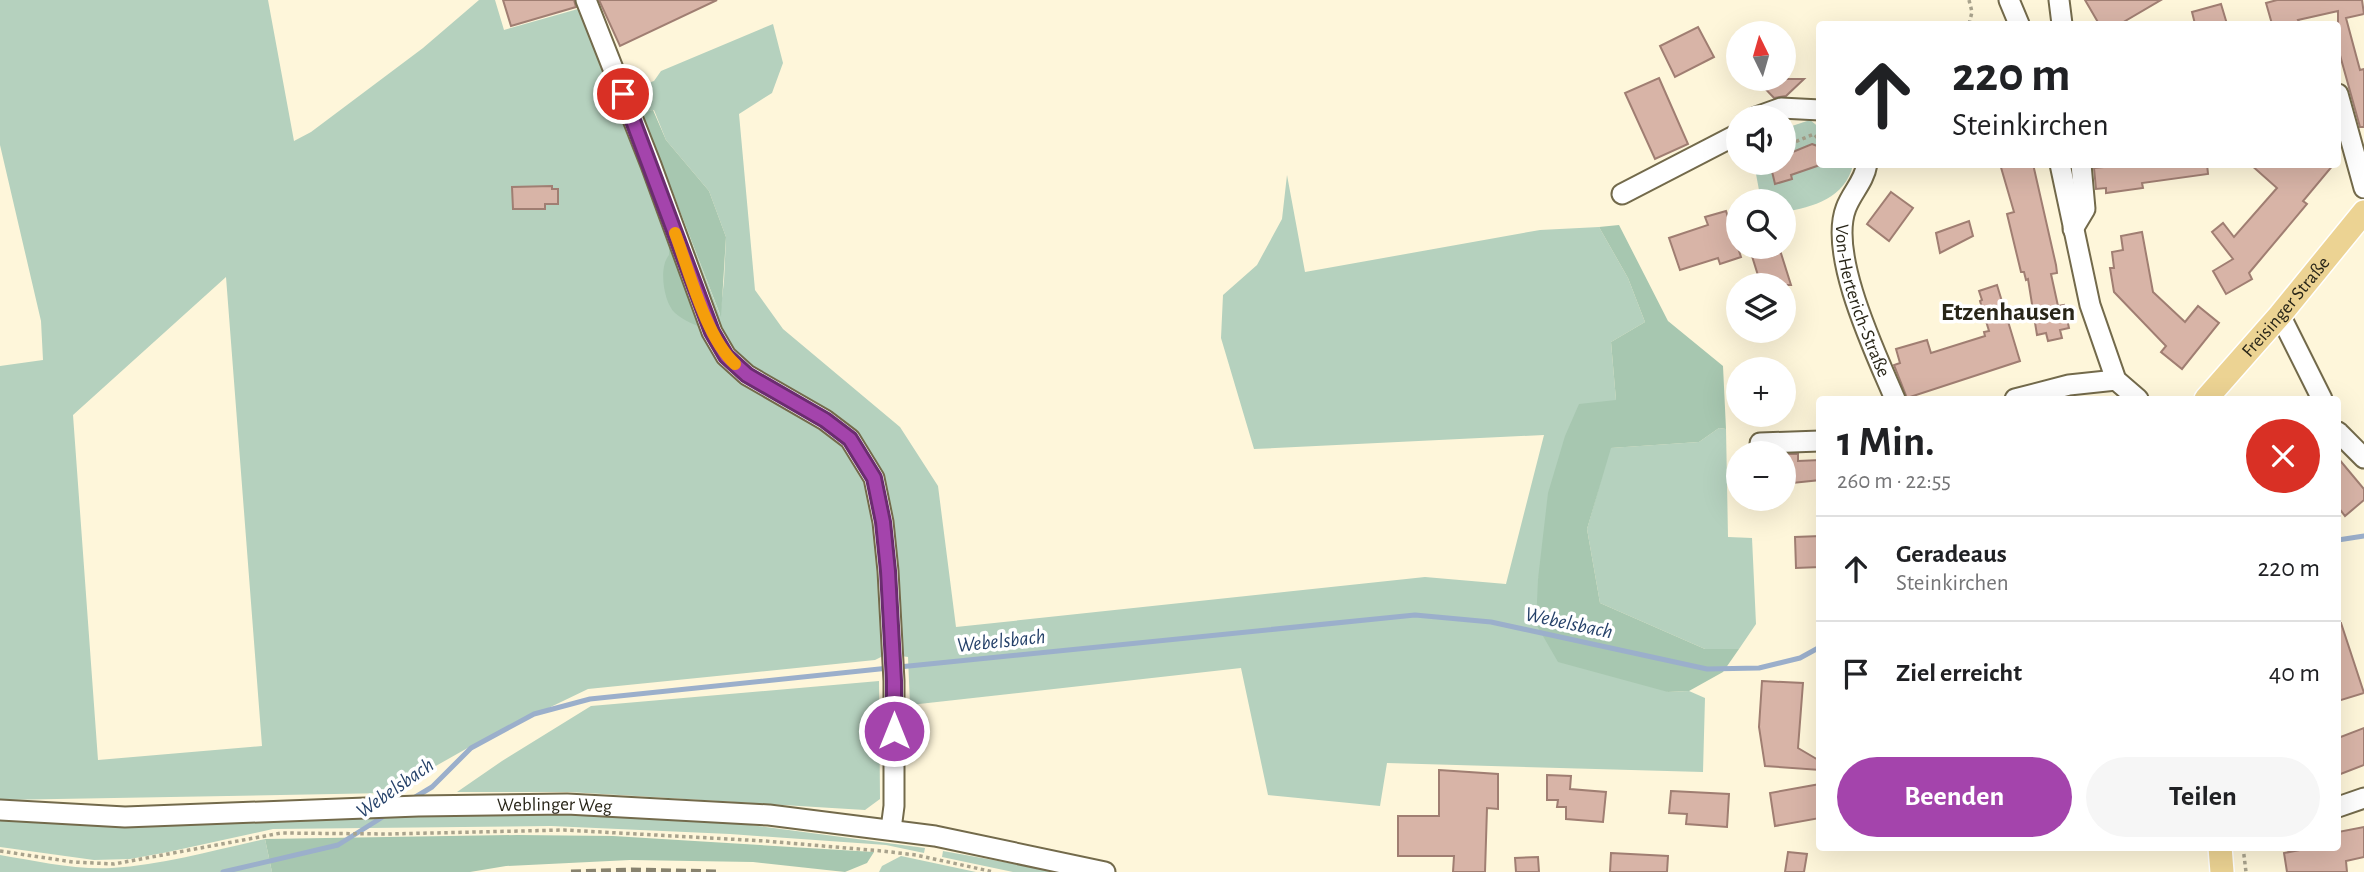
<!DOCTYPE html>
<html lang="de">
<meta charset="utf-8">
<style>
body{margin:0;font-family:"Alegreya Sans",sans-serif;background:#f6f6f6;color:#202124;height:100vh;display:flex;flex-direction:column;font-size:26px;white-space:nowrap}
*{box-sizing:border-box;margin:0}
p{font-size:23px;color:#757577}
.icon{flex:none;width:38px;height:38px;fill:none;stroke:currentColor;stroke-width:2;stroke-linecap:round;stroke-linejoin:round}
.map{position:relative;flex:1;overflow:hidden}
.side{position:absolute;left:1816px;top:396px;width:525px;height:455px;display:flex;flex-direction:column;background:#fff;border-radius:7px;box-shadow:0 7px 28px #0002}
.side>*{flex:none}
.guide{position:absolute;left:1816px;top:21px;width:525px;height:147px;border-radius:7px;box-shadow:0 7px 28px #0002;background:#fff;color:#202124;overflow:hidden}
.needle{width:46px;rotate:355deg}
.buttons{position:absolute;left:1726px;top:21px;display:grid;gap:14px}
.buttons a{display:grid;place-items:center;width:70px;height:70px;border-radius:50%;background:#fff;box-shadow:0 7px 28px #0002;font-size:35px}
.pin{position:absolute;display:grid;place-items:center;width:60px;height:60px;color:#fff;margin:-30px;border:4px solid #fff;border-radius:50%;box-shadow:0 2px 7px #0007}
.me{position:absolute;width:77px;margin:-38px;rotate:0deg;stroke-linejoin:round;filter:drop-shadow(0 0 5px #0008)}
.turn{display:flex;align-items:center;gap:24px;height:147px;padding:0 21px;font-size:32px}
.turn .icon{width:91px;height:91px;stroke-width:2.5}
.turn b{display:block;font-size:49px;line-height:60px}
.round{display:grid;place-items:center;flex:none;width:74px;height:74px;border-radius:37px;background:#f6f6f6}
.overview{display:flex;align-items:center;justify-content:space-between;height:119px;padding:0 21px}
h1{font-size:42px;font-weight:700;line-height:52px}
.action{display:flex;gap:14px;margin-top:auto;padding:14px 21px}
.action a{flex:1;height:80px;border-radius:42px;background:#a444ac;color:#fff;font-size:28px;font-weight:700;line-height:80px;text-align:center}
.action a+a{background:#f6f6f6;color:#202124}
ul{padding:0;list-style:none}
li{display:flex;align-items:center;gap:21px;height:105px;padding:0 21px;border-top:2px solid #e0e0e0}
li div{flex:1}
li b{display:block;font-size:26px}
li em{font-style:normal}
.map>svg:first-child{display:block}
.green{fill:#b5d1be;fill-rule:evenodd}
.forest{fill:#a7c7b0}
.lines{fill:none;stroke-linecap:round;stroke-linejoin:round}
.stream{stroke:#9bafcb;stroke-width:5}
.building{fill:#d8b4a7;stroke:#a07e72;stroke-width:2}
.minor-casing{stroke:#736a4b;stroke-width:23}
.major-casing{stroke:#fff;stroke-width:26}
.path{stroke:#a9a38d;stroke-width:3.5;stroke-dasharray:3.5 3.5;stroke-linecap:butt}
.minor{stroke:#fff;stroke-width:19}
.major{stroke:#ecd393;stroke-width:23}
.rail{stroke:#88836f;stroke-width:5;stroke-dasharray:10 5;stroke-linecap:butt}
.route-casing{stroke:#6b2c70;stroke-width:18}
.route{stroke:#a444ac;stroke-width:12}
.slow{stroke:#f59e0b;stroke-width:12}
.labels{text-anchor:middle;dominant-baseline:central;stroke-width:7;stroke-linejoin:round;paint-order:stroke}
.street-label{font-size:19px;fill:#282518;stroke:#fff}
.water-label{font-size:21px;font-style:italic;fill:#26426a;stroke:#fff}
.district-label{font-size:26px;font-weight:bold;fill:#282518;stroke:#fff}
</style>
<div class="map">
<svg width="2364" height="872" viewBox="0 0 2364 872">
<rect width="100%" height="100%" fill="#fef6da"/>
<g class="green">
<path d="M0 0H268L294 141 311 132 423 48 479 0H495L504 30 592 5 626 90 654 81 661 71 773 24 783 63 772 93 739 114 755 290 783 329 900 427 938 486 956 627 1425 577 1506 584 1544 435 1254 449 1221 338 1223 295 1257 265 1282 219 1287 175 1305 272 1540 230 1599 227 1628 278 1645 322 1611 342 1616 400 1538 579 1668 692 1689 691 1705 698 1703 772 1387 763 1380 806 1268 795 1241 668 910 705 908 657 887 654 875 660 588 689 480 741 388 793 0 800V366L43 360 41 321 0 145ZM654 110 666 140 709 191 726 237 724 281 720 315 642 113ZM226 277 262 746 98 760 73 415Z"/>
<path d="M1810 120 1820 128V164L1853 165C1845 198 1814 207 1783 212V201H1761L1754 163H1783V129Z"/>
<polygon points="1719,428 1726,429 1728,537 1752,538 1756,624 1739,649 1705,649 1600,603 1587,529 1610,448 1699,442"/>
<polygon points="879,681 880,799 865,810 569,792 457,792 502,761 591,706"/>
<polygon points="588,814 735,823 925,848 924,853 886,845 730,834 551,826 273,829 168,852 130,859 94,860 0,847 0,818 332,818"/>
<path d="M265 839 272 872H0V855C36 861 75 870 112 868 163 865 214 850 265 839Z"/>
<polygon points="943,851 1060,872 1013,872 942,857"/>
<polygon points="901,856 976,872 879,872 882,866"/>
</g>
<g class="forest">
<polygon points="653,110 666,140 709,191 726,237 721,317 642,113"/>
<polygon points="1619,225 1668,321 1723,366 1726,429 1719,428 1699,442 1611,448 1587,529 1600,603 1705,649 1739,649 1723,672 1689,691 1668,692 1558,662 1536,624 1538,579 1548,493 1565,436 1579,404 1616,400 1611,342 1645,322 1628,278 1599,227"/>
<path d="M669 228 706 329C695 325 684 321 675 313 664 303 658 268 669 255Z"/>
<polygon points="517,835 613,836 874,852 867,863 845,872 753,862 630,860 506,866 470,872 272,872 265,839"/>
</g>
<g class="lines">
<g class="stream">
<polyline points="2338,540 2364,536"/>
<polyline points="899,667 1415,615 1491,622 1707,669 1759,668 1800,658 1820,647"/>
<polyline points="412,799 432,787 471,748 534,714 590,699 889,668"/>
<polyline points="223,872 338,845 389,813"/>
</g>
</g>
<g class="building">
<polygon points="503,0 574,0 576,7 511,26"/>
<polygon points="599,0 717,0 620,46"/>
<polygon points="2085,0 2161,0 2120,24 2099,24"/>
<polygon points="2277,0 2362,0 2364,14 2346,18 2360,70 2364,69 2364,127 2360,127 2338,48 2338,11 2298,20 2300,24 2272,24 2266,3"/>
<polygon points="2221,4 2227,24 2195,24 2192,12"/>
<polygon points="1698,27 1714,57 1675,77 1660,46"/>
<polygon points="1659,78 1688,144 1655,159 1625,93"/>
<polygon points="1756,79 1804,79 1786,96 1774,98"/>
<polygon points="1812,144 1820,147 1820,165 1791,175 1792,179 1775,184 1770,163 1783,163 1783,156"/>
<polygon points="2000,164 2033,164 2056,265 2057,273 2051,274 2058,306 2064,305 2069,328 2060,330 2062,338 2048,341 2046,333 2037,335 2028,279 2026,280 2024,272 2021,272 2007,214 2014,212"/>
<polygon points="2103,164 2207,164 2208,174 2142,183 2143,188 2106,193 2106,188 2096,189 2094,168 2103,167"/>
<polygon points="2250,164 2334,164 2303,201 2307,204 2249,273 2252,279 2226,294 2213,271 2233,259 2212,232 2223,223 2234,237 2277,188"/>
<polygon points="552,186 552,189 558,189 558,204 545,204 545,209 513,209 512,187"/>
<polygon points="1891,192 1913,208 1889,241 1867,224"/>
<polygon points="1726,211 1741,257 1720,264 1718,258 1680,270 1669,238 1708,225 1705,217"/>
<polygon points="1969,221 1973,236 1940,253 1936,233"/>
<polygon points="2142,232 2153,292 2185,322 2198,306 2219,323 2182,369 2161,352 2166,346 2114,292 2110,268 2114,268 2112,252 2123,250 2121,236"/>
<polygon points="1771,247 1779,247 1791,285 1761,285 1751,253"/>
<polygon points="1997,285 2020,361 1907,398 1894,365 1900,363 1896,349 1927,340 1931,353 1985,336 1984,332 1989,331 1980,301 1982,300 1979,291"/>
<polygon points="1783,454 1798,454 1798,461 1820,460 1820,480 1783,484"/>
<polygon points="2338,458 2364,489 2364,500 2345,516 2338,507"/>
<polygon points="1820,536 1820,567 1796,568 1795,537"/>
<polygon points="2338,623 2341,623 2364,693 2338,701"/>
<polygon points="1762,681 1803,683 1798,748 1820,761 1820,770 1765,766 1759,727"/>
<polygon points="2364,728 2364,765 2338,775 2338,738"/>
<polygon points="1439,770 1498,774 1498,809 1487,808 1485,872 1453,872 1454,856 1398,856 1398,816 1439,816"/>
<polygon points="1547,775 1571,776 1570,789 1606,792 1603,822 1566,819 1566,807 1557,807 1558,800 1547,800"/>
<polygon points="1820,784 1820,818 1775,826 1770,793"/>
<polygon points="1671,791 1729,794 1727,827 1686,824 1687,814 1669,813"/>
<polygon points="2364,827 2364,857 2346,861 2347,872 2287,872 2284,853 2315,847 2338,847 2338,832"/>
<polygon points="1788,852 1807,854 1804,872 1785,872"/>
<polygon points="1611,853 1668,856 1667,872 1610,872"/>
<polygon points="1538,857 1539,872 1516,872 1515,858"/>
</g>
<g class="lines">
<defs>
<g id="minor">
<polyline points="586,0 651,165 712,332 726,356 747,375 825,420 850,439 874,478 883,522 888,571 894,681 894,806 891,829"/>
<polyline points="2009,0 2019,24"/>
<polyline points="2059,0 2062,24"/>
<polyline points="2338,94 2364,188"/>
<polyline points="1756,117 1781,108 1820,110"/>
<path id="s1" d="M1867 164C1864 182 1852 192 1846 208 1828 255 1876 354 1895 399"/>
<polyline points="2060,164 2090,305 2116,380 2138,399"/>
<polyline points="1622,194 1738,134"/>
<polyline points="2073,229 2085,209 2081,164"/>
<polyline points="2280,315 2322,399"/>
<polyline points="2015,399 2069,385 2116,380"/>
<polyline points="2338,432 2364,458"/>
<polyline points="1760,443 1820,441"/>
<polyline points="2338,807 2364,798"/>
<path id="s2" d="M0 810 125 817 418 806 567 804 769 815 935 836 1105 872"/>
</g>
<g id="major">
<path id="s3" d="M2206 399 2280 315 2364 212"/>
<polyline points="2220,847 2222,872"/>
</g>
</defs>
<use href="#minor" class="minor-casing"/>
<use href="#major" class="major-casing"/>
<g class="path">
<polyline points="1969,0 1972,12 1969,24"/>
<polyline points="1783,147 1814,134 1820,141"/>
<polyline points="2243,847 2246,872"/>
<polyline points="0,851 73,862 114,864 281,833 388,834 564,830 765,841 882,851 916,855 994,872"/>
</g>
<use href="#minor" class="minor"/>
<use href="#major" class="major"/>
<polyline class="rail" points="571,872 631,870 720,872"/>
</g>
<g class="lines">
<defs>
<polyline id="route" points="623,94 712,332 726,356 747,375 825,420 850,439 874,478 883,522 888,571 894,681 894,731"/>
</defs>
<use href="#route" class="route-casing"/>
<use href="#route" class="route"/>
<path class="slow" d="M675 233C689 270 706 338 735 364"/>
</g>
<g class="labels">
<g class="street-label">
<text stroke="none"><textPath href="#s1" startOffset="145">Von-Herterich-Straße</textPath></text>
<text stroke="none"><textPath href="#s3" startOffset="122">Freisinger Straße</textPath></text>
<text stroke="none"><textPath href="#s2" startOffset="555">Weblinger Weg</textPath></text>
</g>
<g class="water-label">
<text transform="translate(1569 623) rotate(12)">Webelsbach</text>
<text transform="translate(1001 641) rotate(-6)">Webelsbach</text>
<text transform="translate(395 788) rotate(-35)">Webelsbach</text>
</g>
<g class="district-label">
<text x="2008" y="312">Etzenhausen</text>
</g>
</g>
</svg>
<div class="buttons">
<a><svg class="needle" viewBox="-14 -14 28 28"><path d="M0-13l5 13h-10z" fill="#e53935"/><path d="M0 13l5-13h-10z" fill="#757577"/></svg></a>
<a><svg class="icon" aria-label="sound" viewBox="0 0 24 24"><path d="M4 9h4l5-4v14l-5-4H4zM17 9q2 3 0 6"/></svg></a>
<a><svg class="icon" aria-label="search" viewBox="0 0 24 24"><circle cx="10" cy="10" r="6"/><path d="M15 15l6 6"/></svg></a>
<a><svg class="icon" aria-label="layers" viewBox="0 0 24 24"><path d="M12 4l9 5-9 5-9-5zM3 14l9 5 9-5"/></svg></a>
<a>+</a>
<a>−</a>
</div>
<div class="pin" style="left:623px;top:94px;background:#d93025"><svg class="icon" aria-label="arrive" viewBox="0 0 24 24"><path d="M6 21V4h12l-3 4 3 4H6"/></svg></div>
<svg class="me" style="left:894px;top:731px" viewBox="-20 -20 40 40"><circle r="17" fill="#a444ac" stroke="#fff" stroke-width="3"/><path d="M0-11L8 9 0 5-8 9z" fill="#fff"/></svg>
<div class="guide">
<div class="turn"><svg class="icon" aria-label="ahead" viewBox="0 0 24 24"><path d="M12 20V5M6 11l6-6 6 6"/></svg><div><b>220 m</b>Steinkirchen</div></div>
</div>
<section class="side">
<div class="overview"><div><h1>1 Min.</h1><p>260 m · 22:55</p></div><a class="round" style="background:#d93025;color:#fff"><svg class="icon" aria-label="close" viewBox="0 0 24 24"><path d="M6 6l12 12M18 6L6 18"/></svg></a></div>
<ul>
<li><svg class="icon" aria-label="ahead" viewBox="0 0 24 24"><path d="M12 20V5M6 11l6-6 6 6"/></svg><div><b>Geradeaus</b><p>Steinkirchen</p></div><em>220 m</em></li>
<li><svg class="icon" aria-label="arrive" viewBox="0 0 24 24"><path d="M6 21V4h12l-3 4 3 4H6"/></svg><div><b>Ziel erreicht</b></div><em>40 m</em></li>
</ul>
<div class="action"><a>Beenden</a><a>Teilen</a></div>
</section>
</div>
